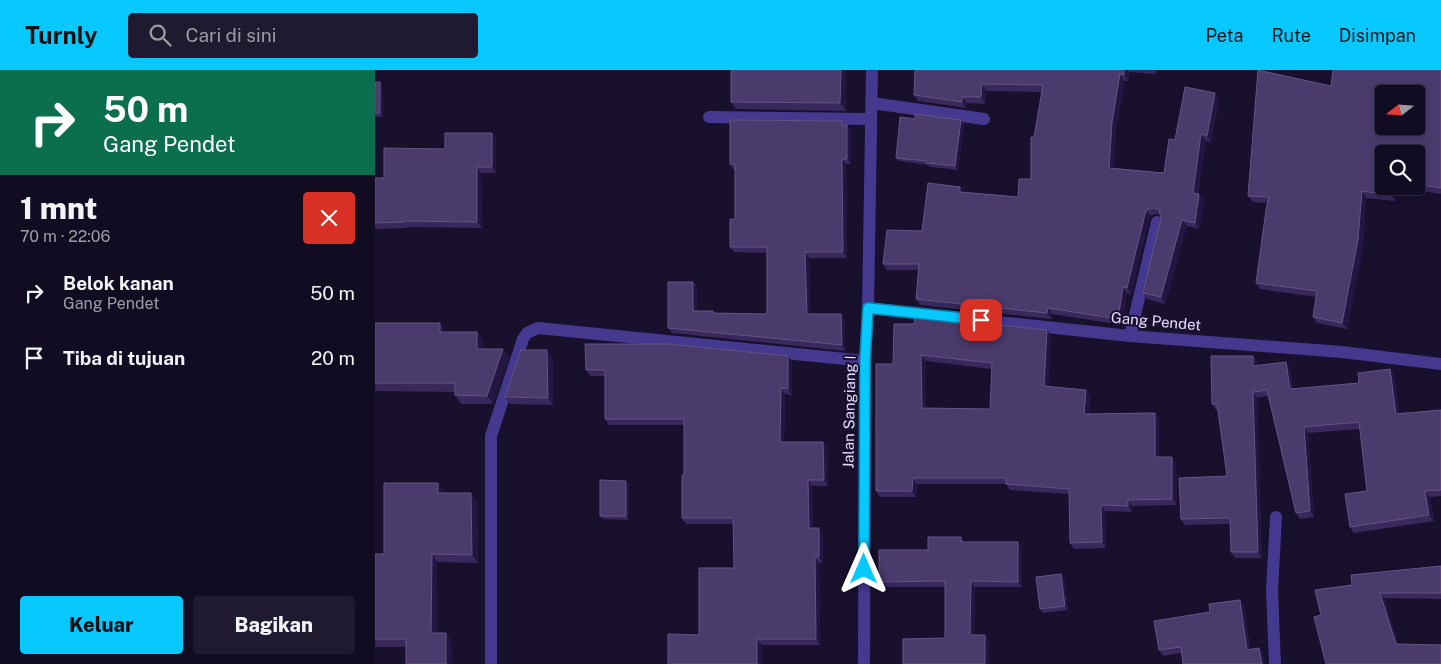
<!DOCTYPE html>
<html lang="id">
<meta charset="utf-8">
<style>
body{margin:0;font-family:"Public Sans",sans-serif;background:#1f1a2f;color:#f1f3f6;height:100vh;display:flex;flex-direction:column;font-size:19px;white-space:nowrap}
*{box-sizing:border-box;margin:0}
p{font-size:16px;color:#9c9ba5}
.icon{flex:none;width:28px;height:28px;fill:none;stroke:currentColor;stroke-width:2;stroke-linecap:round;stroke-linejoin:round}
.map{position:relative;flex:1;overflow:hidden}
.details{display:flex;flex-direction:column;background:#120c22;width:375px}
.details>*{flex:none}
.guide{background:#0b6e4f;color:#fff;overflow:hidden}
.needle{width:32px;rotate:253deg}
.controls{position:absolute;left:1000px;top:15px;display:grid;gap:10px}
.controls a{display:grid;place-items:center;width:50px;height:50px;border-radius:5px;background:#120c22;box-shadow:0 2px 8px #0003,0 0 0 1px #312c40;font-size:25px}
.pin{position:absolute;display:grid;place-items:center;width:42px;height:42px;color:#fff;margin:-21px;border-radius:10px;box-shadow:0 2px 8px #0006}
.me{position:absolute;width:55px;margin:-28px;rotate:0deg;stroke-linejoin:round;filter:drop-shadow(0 0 4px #0008)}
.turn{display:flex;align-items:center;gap:18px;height:105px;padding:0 20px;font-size:22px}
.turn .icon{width:65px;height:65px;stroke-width:2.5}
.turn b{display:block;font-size:35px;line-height:42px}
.round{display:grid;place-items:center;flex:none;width:52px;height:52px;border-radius:5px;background:#1f1a2f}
.head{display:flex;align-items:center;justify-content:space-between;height:85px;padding:0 20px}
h1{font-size:30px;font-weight:800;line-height:38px}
.cta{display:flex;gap:10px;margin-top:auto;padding:10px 20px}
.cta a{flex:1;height:58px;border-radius:5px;background:#07c9ff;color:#111;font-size:20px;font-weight:800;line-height:58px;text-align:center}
.cta a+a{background:#1f1a2f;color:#f1f3f6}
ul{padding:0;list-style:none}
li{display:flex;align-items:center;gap:15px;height:65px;padding:0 20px}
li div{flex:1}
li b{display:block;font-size:19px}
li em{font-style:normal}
header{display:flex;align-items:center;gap:30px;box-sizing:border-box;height:70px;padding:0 25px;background:#07c9ff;color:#111}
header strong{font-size:24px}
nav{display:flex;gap:28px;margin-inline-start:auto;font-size:18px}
.search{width:350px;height:45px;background:#1f1a2f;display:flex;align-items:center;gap:12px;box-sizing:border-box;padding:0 18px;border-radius:5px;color:#9c9ba5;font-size:19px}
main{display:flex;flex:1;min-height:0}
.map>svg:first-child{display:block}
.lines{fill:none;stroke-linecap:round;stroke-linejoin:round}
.street{stroke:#45388f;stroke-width:12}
.wall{fill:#38285b;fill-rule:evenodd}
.shaded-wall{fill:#231641}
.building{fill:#4a3b6d;stroke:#625484;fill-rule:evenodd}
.route-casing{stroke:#0583a6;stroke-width:12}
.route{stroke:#07c9ff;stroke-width:9}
.labels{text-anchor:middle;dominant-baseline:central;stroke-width:4;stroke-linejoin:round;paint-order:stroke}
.street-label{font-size:15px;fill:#e4dbff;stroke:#18102d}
</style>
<header>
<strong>Turnly</strong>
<div class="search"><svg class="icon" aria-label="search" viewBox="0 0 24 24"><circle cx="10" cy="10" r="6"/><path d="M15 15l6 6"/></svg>Cari di sini</div>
<nav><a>Peta</a><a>Rute</a><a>Disimpan</a></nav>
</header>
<main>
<section class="details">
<div class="guide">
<div class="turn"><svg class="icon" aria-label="right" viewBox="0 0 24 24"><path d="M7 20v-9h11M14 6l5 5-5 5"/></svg><div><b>50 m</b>Gang Pendet</div></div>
</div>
<div class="head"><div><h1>1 mnt</h1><p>70 m · 22:06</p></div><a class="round" style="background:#d93025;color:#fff"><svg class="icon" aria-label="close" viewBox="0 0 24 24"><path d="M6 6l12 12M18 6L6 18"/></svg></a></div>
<ul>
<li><svg class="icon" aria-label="right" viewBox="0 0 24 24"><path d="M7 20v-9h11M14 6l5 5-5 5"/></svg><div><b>Belok kanan</b><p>Gang Pendet</p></div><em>50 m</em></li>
<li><svg class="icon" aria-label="arrive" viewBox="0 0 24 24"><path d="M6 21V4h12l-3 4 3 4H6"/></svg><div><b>Tiba di tujuan</b></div><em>20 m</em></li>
</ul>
<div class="cta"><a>Keluar</a><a>Bagikan</a></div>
</section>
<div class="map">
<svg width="1066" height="594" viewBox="0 0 1066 594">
<rect width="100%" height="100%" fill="#18102d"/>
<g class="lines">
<g class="street">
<polyline points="497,33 609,49"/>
<polyline points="334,47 496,49"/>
<polyline points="493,238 755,266 967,282 1066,294"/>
<polyline points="755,266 782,152"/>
<polyline points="116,594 116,366 148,269 152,263 163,258 490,291"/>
<polyline points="489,594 490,291 493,238 497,0"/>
<polyline points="900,594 897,521 901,447"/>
</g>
</g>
<g class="wall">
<polygon points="471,0 471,41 361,39 356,32"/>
<polygon points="540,0 781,0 781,4 754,2 753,11 750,11 741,59 739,98 789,103 800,70 840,23 844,29 836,72 831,71 823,124 829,131 824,159 812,156 790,234 772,229 768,223 786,148 784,144 780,144 776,146 774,150 756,225 752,223 747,255 677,244 677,249 545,235 541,229 544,200 512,200 508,194 547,161 589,122 643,127 656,109 667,22 611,21 610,34 592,33 591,38 543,31 539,25"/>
<path d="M1066 0V124L1022 117 1020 131 991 128 988 176 972 259 942 253 938 247 941 227 885 219 881 213 892 133 878 132 873 126 956 16ZM1041 84V116H1009Z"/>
<polygon points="0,12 5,12 7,15 8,47 0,47"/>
<polygon points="540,49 589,54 583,100 555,97 553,95 524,91 521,88"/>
<polygon points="467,51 469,55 472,55 476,60 476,94 471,94 472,188 434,188 435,244 466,244 470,250 470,281 297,263 293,258 318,212 322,217 322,241 339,243 392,244 392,183 359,182 355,177 360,149 360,100 359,100 355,94"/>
<polygon points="117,63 121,69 121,103 106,103 107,158 32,157 32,158 0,159 0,108 9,108 70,79"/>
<polygon points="0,253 70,262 108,270 108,279 128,279 134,287 118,334 86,334 80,325 80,322 0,321"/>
<path d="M519 254 676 266 673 317 711 320 715 326 714 344 784 349V387L801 393 802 435 758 436 757 442 730 441 731 478 699 479 695 473 694 424 635 420 631 414H542L541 427H505L501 421 518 294ZM551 291 617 299 615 339 551 338Z"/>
<polygon points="413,286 417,292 417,325 410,324 409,372 448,372 453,378 453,416 437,416 438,458 448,464 448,493 444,493 445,575 387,575 324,565 359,498 358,454 311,454 307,448 309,405 309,355 234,355 230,349 230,306 215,306 211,300"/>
<polygon points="878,286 883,292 883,296 911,292 915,298 918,319 984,313 1015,299 1019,305 1024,343 1066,340 1066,426 1055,427 1059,451 979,463 975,457 992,421 985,359 933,363 939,447 925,449 921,443 893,326 882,328 887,488 860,488 856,482 855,454 810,455 806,449 852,406 843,340 841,340 837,334"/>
<polygon points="178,287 178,335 135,334 130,327"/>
<polygon points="251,411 254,415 254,450 228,449 225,446"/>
<polygon points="63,413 69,422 69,423 102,431 103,493 62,492 62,563 71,563 76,571 31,577 0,577 0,484 9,484"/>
<polygon points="586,467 589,472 647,478 647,517 600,517 599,565 610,565 614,571 614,594 528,594 570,568 570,517 508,517 504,512 553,480"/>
<polygon points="1066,496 1066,529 1009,528 1023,574 1066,594 946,545 977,515"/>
<polygon points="686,504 689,508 693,540 668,543 665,539"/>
<polygon points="865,530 869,535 875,580 884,578 888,583 806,583 788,586 784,580 835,542"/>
</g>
<g class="shaded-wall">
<polygon points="466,0 471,0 471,41 465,33"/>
<polygon points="749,0 753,0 754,2 753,11 749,5"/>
<polygon points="745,4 750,11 741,59 739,104 734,98 737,52"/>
<polygon points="5,12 7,15 8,47 5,43"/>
<polygon points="607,14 611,21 610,34 606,27"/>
<polygon points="840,23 844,29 836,72 832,66"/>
<polygon points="587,27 592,33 591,38 587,32"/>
<polygon points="586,50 589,54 583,100 580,96"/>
<polygon points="472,55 476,60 476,94 472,89"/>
<polygon points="117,63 121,69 121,103 117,97"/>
<polygon points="826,64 831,71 822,129 818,123"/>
<polygon points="467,89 471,94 472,188 468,182"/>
<polygon points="102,97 106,103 107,158 102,152"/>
<polygon points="1017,116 1022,117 1020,131 1016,125"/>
<polygon points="585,117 590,123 585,122"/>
<polygon points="987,121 991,128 988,176 972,259 967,253"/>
<polygon points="824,124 829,131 824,159 820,153"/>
<polygon points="772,140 776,146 774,150 756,225 752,218 770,144"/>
<polygon points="807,150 812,156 790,234 786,227"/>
<polygon points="430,182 434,188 435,250 432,244"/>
<polygon points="318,212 322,217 322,247 318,241"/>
<polygon points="748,217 752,223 747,255 743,249"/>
<polygon points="673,238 677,244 677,249 672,243"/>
<polygon points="466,244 470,250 470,281 467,275"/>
<polygon points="65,253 70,261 65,262"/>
<polygon points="672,260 676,266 673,322 669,316"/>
<polygon points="102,262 108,270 108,287 102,279"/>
<polygon points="128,279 134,287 118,334 112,326"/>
<polygon points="172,280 178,287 178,335 173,328"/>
<polygon points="546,285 551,291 551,344 547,338"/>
<polygon points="413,286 417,292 417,325 413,319"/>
<polygon points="878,286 883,292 883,302 878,296"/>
<polygon points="911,292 915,298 919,325 915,319"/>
<polygon points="1015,299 1019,305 1025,350 1021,344"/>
<polygon points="406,318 410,324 409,378 405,372"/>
<polygon points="711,320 715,326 713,350 709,344"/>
<polygon points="878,322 882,328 887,488 883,482"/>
<polygon points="780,343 784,349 784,393 780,387"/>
<polygon points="929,357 933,363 939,447 935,441"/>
<polygon points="448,372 453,378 453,416 449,410"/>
<polygon points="797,387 801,393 802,435 797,429"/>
<polygon points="538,408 542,414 541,427 537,421"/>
<polygon points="433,410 437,416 438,464 434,458"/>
<polygon points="251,411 254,415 254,450 251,446"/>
<polygon points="63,413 69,422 69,431 63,423"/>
<polygon points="1050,421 1055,427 1059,451 1054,445"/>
<polygon points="96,423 102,431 103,493 97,485"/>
<polygon points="753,430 758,436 757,442 753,436"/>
<polygon points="726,435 730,441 731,478 727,472"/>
<polygon points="444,458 448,464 448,493 444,487"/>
<polygon points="643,472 647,478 647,517 643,512"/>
<polygon points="57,484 62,492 62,571 56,563"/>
<polygon points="440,487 444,493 445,575 441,569"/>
<polygon points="686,504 689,508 693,540 690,536"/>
<polygon points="596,511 600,517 599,571 595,565"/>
<polygon points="1005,523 1009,528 1024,579 1021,574"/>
<polygon points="865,530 869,535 875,586 872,580"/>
<polygon points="71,563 76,571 77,594 71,594"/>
<polygon points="610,565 614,571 614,594 610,594"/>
<polygon points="382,569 387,575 387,594 382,594"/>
<polygon points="884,578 888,583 890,594 887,594"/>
</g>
<g class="building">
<polygon points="356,0 466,0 465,33 356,32"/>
<polygon points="540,0 749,0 749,5 745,4 737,52 734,98 789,103 794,69 800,70 810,17 840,23 832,66 826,64 818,123 824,124 820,153 807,150 786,227 768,223 786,148 784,140 780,138 776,138 772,140 770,144 752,218 748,217 743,249 673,238 672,243 541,229 544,194 508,194 512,160 547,161 553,113 585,117 585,122 643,127 644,109 656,109 656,67 659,67 668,15 607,14 606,27 587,27 587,32 539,25"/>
<path d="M883 0 956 16 958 0H1066V118L1041 114V84H1009V116H1017L1016 125 987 121 983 170 967 253 938 247 942 221 881 213 891 140 894 127 873 126ZM1009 24H1041V56H1009Z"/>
<rect x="0" y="12" width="5" height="31"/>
<polygon points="540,44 586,50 580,96 552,93 552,91 521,88 525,47 540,49"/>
<polygon points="355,50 467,51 467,55 472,55 472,89 467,89 468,182 430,182 432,244 466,244 467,275 293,258 293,212 318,212 318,241 338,241 338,243 392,244 392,177 355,177 355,149 360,149 360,94 355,94"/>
<polygon points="70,63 117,63 117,97 102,97 102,152 28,151 28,152 0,153 0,108 9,108 9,78 70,79"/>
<path d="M540 246 672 260 669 316 711 320 709 344 780 343V387H797V429L753 430V436L726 435 727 472 695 473 694 419 631 414V408H538L537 421H501V294H518L519 254H539ZM546 285 617 293 615 339 547 338Z"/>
<polygon points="0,253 65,253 65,262 102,262 102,279 128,279 112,326 80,325 80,313 0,313"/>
<polygon points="210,274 293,274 413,286 413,319 406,318 405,372 448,372 449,410 433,410 434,458 444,458 444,487 440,487 441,569 382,569 382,594 293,594 293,564 324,565 324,498 359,498 358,448 307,448 307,405 309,405 309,349 230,349 230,300 211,300"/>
<polygon points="146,280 172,280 173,328 130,327"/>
<polygon points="836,286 878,286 878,296 911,292 915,319 984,313 983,303 1015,299 1021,344 1066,340 1066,420 1050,421 1054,445 975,457 970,424 992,421 984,352 929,357 935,441 921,443 892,320 878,322 883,482 856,482 855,448 806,449 804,408 852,406 842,334 837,334"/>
<polygon points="225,410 251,411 251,446 225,446"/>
<polygon points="9,413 63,413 63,423 96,423 97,485 57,484 56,563 71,563 71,594 31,594 31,569 0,569 0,484 9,484"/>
<polygon points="553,467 586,467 586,472 643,472 643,512 596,511 595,565 610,565 610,594 528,594 528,569 570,568 570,511 504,512 504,480 553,480"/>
<polygon points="1066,496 1066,523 1005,523 1021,574 1066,575 1066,594 951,594 939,547 946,545 940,520 977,515 976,505"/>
<polygon points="686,504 690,536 665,539 661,507"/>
<polygon points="865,530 872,580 884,578 887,594 808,594 806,577 784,580 779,551 835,542 834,534"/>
</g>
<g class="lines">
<defs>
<polyline id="route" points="489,499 490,290 493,238 606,250"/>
</defs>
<use href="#route" class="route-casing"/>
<use href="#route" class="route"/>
</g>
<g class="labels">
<g class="street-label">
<text transform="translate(781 251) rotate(5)">Gang Pendet</text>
<text transform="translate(474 342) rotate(-89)">Jalan Sangiang I</text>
</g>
</g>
</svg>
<div class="controls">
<a><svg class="needle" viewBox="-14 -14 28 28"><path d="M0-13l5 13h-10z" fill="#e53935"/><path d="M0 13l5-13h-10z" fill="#9c9ba5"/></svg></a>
<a><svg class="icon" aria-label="search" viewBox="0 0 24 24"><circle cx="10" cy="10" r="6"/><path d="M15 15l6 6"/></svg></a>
</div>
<div class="pin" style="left:606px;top:250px;background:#d93025"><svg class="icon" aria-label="arrive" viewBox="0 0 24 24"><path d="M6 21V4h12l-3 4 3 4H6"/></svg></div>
<svg class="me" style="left:489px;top:499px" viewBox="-20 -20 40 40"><path d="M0-17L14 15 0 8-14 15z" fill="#07c9ff" stroke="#fff" stroke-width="4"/></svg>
</div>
</main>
